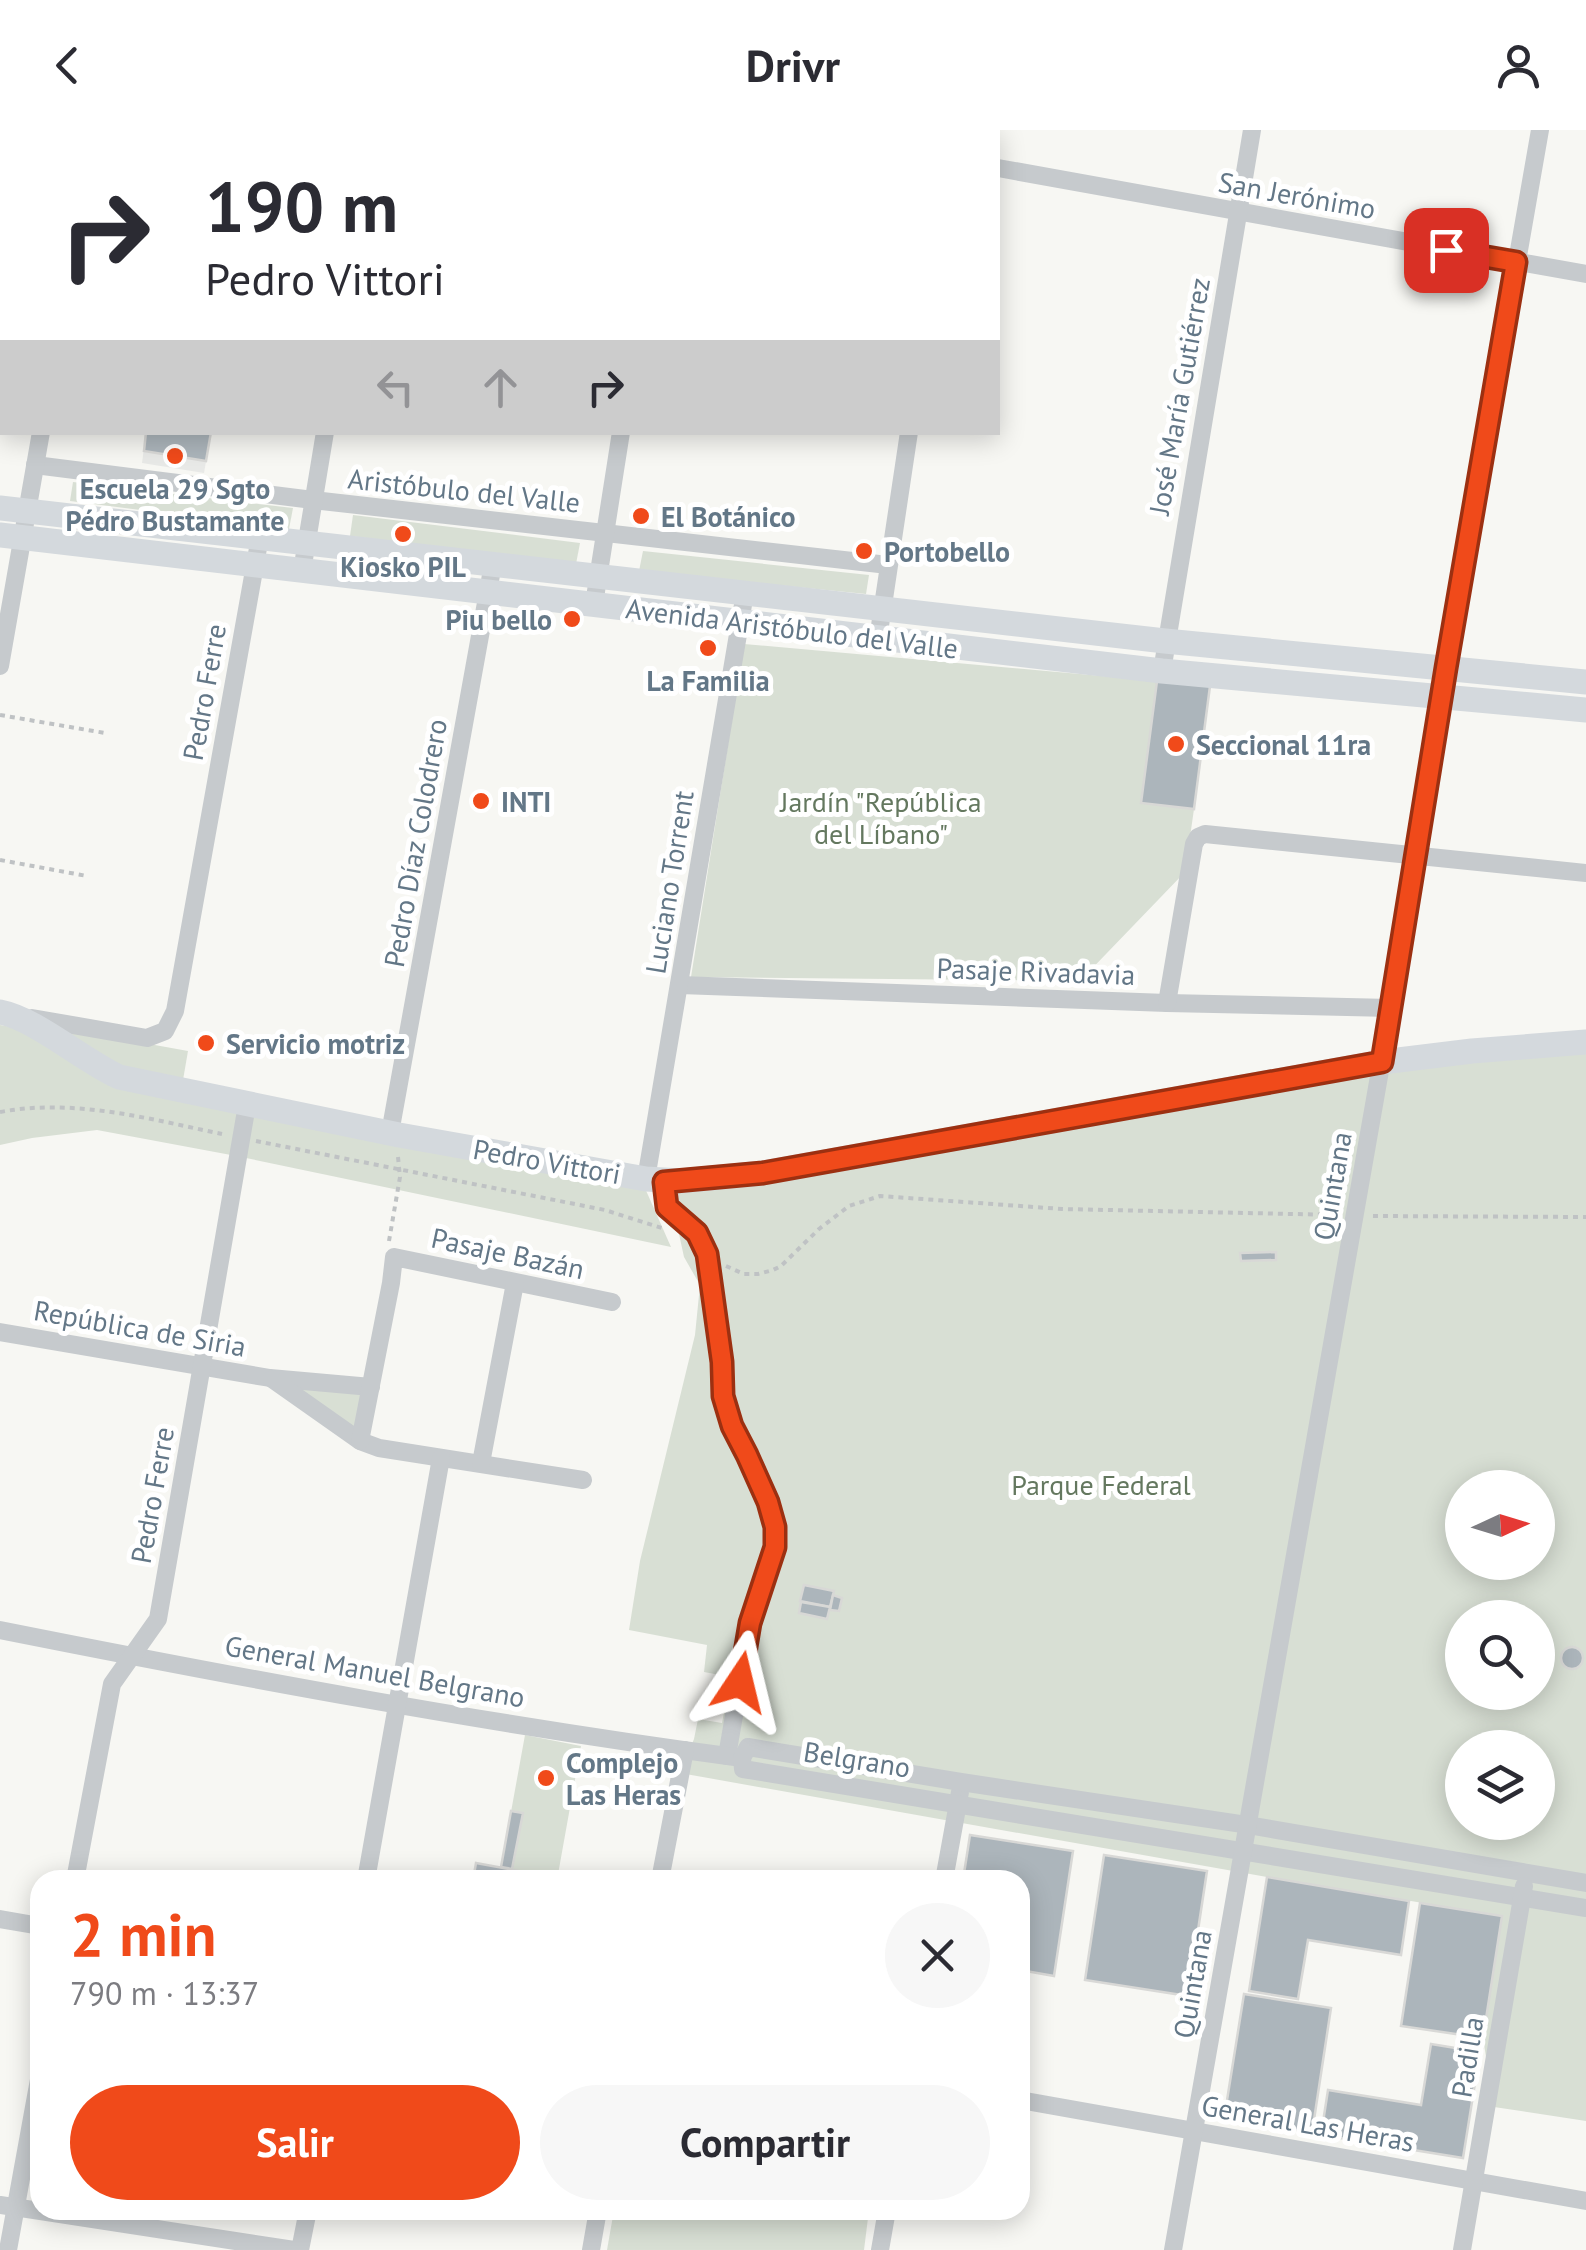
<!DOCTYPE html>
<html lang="es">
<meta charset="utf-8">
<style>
body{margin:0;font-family:"PT Sans",sans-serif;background:#f7f7f7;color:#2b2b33;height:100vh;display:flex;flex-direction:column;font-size:38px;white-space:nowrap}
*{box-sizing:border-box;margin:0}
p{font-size:32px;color:#7c7c81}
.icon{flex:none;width:55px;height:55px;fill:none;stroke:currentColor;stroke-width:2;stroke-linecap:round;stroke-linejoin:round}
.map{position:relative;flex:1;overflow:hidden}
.side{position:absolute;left:30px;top:1740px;width:1000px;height:350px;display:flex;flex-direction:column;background:#fff;border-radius:30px;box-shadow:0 5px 25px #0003}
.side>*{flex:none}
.hud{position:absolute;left:0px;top:0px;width:1000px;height:305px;box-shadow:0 5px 25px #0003;background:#fff;color:#2b2b33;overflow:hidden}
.needle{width:65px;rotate:86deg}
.tools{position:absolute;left:1445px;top:1340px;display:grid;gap:20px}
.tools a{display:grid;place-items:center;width:110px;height:110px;border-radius:50%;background:#fff;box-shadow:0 5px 25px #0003;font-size:50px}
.pin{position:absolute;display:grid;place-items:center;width:85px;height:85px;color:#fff;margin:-42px;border-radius:20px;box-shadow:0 5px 15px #0006}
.me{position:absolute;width:110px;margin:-55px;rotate:10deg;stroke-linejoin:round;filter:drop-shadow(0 0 8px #0008)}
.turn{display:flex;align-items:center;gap:35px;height:210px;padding:0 40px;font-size:45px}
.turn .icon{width:130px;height:130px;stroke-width:2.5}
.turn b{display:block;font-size:70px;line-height:85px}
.lanes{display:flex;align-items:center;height:95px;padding:0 40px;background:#0003;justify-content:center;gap:50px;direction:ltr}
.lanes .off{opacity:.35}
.round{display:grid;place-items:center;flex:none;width:105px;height:105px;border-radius:52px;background:#f7f7f7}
.summary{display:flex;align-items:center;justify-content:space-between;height:170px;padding:0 40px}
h1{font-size:60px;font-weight:800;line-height:75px;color:#f04a1a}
.primary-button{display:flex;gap:20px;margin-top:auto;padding:20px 40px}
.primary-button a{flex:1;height:115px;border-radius:60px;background:#f04a1a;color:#fff;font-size:40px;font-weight:800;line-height:115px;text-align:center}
.primary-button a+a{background:#f7f7f7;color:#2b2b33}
header{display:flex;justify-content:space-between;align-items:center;height:130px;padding:0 40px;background:#fff;font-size:45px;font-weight:800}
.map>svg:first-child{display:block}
.built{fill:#e8e9e7}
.green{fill:#d8dfd4;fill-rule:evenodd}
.building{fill:#acb5bb;stroke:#d8d8d6;stroke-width:2.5}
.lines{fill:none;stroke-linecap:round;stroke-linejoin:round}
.path{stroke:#bfc2c4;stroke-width:4;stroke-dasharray:5 5;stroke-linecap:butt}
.street{stroke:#c6cacd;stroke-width:18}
.secondary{stroke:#d4d9dd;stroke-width:25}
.route-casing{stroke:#9c3011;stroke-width:25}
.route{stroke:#f04a1a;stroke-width:18}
.poi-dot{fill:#f04a1a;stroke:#fff;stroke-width:4}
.labels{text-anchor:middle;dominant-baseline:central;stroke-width:10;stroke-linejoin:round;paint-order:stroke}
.street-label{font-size:28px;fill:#637787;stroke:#fff}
.poi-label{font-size:28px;font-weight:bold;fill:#637787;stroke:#fff;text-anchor:start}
.park-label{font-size:28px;fill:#64785f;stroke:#fff}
</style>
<header><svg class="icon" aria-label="back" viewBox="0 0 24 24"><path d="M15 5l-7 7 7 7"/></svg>Drivr<svg class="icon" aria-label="person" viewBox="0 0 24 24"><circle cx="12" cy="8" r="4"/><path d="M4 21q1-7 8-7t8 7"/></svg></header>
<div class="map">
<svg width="1586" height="2120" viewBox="0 0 1586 2120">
<rect width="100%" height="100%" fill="#f7f7f3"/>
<polygon class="built" points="146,303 211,303 204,343 142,333"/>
<g class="green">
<polygon points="73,352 293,378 289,399 70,371"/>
<polygon points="353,385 580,413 576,434 350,406"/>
<polygon points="643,421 869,445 866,464 639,441"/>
<polygon points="744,514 1157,551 1142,672 1194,679 1185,742 1080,851 691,847"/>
<polygon points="0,895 12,897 239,978 231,1025 97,1000 32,1008 0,1015"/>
<polygon points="44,895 188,921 183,950 123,939"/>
<path d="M1586 921V1991L1494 1977 1483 1908 1501 1786 1267 1747 680 1643 694 1609 698 1589 722 1593 731 1547 704 1542 707 1515 629 1500 640 1431 695 1205 700 1155 684 1127 669 1058 1409 936ZM1462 1358H1538V1432H1462ZM1462 1488H1538V1562H1462ZM1462 1618H1538V1692H1462Z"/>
<polygon points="254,981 644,1056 671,1117 246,1028"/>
<polygon points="284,1251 369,1259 359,1308"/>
<polygon points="525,1605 581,1616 557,1750 473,1750 476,1733 501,1737"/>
<polygon points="614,2080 869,2080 864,2120 607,2120"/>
</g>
<g class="building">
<polygon points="146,302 211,302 206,331 144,321"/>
<polygon points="1157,551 1210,556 1194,679 1141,673"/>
<polygon points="1276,1122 1276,1130 1241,1131 1240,1123"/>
<polygon points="804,1455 834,1461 830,1477 800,1471"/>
<polygon points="833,1465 842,1468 839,1481 830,1480"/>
<polygon points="801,1472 830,1477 827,1489 799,1483"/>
<circle cx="1572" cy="1528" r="11"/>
<polygon points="511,1681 523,1683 512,1739 501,1737"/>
<polygon points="970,1705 1073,1721 1054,1846 1020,1840 1020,1750 963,1750"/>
<polygon points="1104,1725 1207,1741 1188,1866 1085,1850"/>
<polygon points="476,1733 557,1748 557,1750 473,1750"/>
<polygon points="1267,1747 1409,1771 1401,1825 1308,1810 1298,1869 1249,1861"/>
<polygon points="1420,1773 1502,1786 1483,1908 1401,1896"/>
<polygon points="1244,1864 1331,1878 1312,2003 1224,1989"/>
<polygon points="1431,1914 1480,1922 1463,2028 1321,2005 1328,1960 1421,1975"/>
</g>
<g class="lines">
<g class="path">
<polyline points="0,585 105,603"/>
<polyline points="0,730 87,746"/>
<path d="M0 982C75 968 149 989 222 1004"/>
<polyline points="256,1011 605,1080 662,1098"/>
<polyline points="1373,1086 1586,1087"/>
<polyline points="389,1111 400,1047 398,1027"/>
<polyline points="726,1136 744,1144 758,1144 773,1140 781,1136 819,1099 849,1076 880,1066 1062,1079 1339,1085"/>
</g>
<g class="street">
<polyline points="781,0 795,2"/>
<polyline points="93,2 93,0"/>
<polyline points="380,2 380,0"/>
<polyline points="672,2 672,0"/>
<polyline points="961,2 962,0"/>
<polyline points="998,38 1586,144"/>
<polyline points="0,178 2,178"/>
<polyline points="35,335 313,370 888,435"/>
<polyline points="302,441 325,302"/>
<polyline points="594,474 621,302"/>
<polyline points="878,509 909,302"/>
<polyline points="0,536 41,302"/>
<polyline points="1162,541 1252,0"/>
<polyline points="680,855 1167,873 1391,878"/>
<polyline points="1167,873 1194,714 1198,707 1205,704 1586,743"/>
<polyline points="32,888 147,908 165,901 175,881 260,407"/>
<polyline points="390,1003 493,434"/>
<polyline points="646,1049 745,463"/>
<polyline points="664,1052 667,1077 697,1103 707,1125 722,1232 723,1266 732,1296 768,1372 775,1397 775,1417 750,1493 727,1626"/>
<polyline points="0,1202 270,1248 371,1257"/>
<polyline points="272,1249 360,1311 379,1318 583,1350"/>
<polyline points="360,1311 391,1153 394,1127 612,1172"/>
<polyline points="481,1333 515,1153"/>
<path d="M0 1500C246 1549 493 1595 742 1628"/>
<polyline points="75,1750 112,1554 158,1489 247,975"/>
<polyline points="366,1750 441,1328"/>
<polyline points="660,1750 685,1620"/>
<polyline points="944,1750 960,1662"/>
<polyline points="1586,1753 1248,1695 961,1652 748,1617 742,1628 743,1639 1586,1778"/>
<polyline points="0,1789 40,1796"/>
<polyline points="1020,1970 1586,2071"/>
<polyline points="0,2075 294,2120"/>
<polyline points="8,2120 40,1944"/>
<polyline points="300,2120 308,2080"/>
<polyline points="591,2120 598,2080"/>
<polyline points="880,2120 887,2080"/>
<polyline points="1173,2120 1391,878 1446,538 1540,0"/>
<polyline points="1462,2120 1524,1756"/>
</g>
<g class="secondary">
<polyline points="0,378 1165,511 1586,552"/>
<polyline points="0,405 1162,541 1586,580"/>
<path d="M0 882C36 889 82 930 119 947L399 1005 646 1049 681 1051 763 1043 1382 932 1472 921 1586 912"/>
</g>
</g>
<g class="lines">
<defs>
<polyline id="route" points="740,1552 750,1493 775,1417 775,1397 768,1372 747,1325 732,1296 723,1266 722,1232 707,1124 697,1103 667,1077 664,1052 763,1043 1382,932 1446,538 1516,132 1446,120"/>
</defs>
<use href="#route" class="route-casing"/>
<use href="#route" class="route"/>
</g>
<g class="poi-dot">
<circle cx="175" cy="326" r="10"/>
<circle cx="641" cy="386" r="10"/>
<circle cx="403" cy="404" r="10"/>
<circle cx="864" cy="421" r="10"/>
<circle cx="572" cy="489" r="10"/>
<circle cx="708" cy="518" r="10"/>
<circle cx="1176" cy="614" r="10"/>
<circle cx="481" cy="671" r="10"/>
<circle cx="206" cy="913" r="10"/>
<circle cx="546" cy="1648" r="10"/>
</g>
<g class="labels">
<g class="street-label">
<text transform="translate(1297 65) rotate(10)">San Jerónimo</text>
<text transform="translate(1179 266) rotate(-80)">José María Gutiérrez</text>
<text transform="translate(464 360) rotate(6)">Aristóbulo del Valle</text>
<text transform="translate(792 498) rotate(7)">Avenida Aristóbulo del Valle</text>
<text transform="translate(204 562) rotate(-80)">Pedro Ferre</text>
<text transform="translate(415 713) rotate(-80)">Pedro Díaz Colodrero</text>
<text transform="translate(669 752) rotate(-81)">Luciano Torrent</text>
<text transform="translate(1036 841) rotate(2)">Pasaje Rivadavia</text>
<text transform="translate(547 1031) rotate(10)">Pedro Vittori</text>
<text transform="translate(1332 1056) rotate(-80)">Quintana</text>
<text transform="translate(508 1123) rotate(12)">Pasaje Bazán</text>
<text transform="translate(140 1198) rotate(10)">República de Siria</text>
<text transform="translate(152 1365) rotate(-80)">Pedro Ferre</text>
<text transform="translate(375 1541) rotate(10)">General Manuel Belgrano</text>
<text transform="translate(857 1629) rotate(9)">Belgrano</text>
<text transform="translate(1192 1854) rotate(-80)">Quintana</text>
<text transform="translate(1467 1927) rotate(-81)">Padilla</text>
<text transform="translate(1308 1993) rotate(10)">General Las Heras</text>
</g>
<g class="poi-label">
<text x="175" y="358" text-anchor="middle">Escuela 29 Sgto<tspan x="175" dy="32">Pédro Bustamante</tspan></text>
<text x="661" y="386">El Botánico</text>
<text x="884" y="421">Portobello</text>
<text x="403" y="436" text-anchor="middle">Kiosko PIL</text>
<text x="552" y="489" text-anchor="end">Piu bello</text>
<text x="708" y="550" text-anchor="middle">La Familia</text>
<text x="1196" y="614">Seccional 11ra</text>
<text x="501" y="671">INTI</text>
<text x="226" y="913">Servicio motriz</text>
<text x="566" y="1632">Complejo<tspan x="566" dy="32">Las Heras</tspan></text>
</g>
<g class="park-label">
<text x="881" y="671">Jardín "República<tspan x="881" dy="32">del Líbano"</tspan></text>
<text x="1101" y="1354">Parque Federal</text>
</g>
</g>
</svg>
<div class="tools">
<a><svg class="needle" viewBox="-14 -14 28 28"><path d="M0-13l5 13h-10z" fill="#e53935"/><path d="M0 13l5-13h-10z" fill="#7c7c81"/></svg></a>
<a><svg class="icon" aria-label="search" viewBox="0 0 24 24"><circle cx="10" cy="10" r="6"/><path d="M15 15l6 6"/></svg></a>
<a><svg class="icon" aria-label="layers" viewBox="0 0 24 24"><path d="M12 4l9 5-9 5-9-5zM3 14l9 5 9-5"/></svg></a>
</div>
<div class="pin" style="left:1446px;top:120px;background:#d93025"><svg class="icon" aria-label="arrive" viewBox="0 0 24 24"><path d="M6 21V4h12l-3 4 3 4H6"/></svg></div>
<svg class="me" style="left:740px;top:1552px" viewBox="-20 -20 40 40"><path d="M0-17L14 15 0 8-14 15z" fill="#f04a1a" stroke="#fff" stroke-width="4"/></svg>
<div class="hud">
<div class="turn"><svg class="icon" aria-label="right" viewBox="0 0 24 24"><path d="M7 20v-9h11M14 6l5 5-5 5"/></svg><div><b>190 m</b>Pedro Vittori</div></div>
<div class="lanes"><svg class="icon off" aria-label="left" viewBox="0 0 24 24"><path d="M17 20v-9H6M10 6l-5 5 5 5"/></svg><svg class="icon off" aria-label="ahead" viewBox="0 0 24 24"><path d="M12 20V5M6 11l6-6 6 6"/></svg><svg class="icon" aria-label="right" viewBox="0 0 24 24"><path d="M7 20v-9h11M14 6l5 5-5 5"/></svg></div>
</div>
<section class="side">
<div class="summary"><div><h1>2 min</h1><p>790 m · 13:37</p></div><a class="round"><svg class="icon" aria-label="close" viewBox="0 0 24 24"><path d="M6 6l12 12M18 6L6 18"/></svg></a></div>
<div class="primary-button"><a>Salir</a><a>Compartir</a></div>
</section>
</div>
